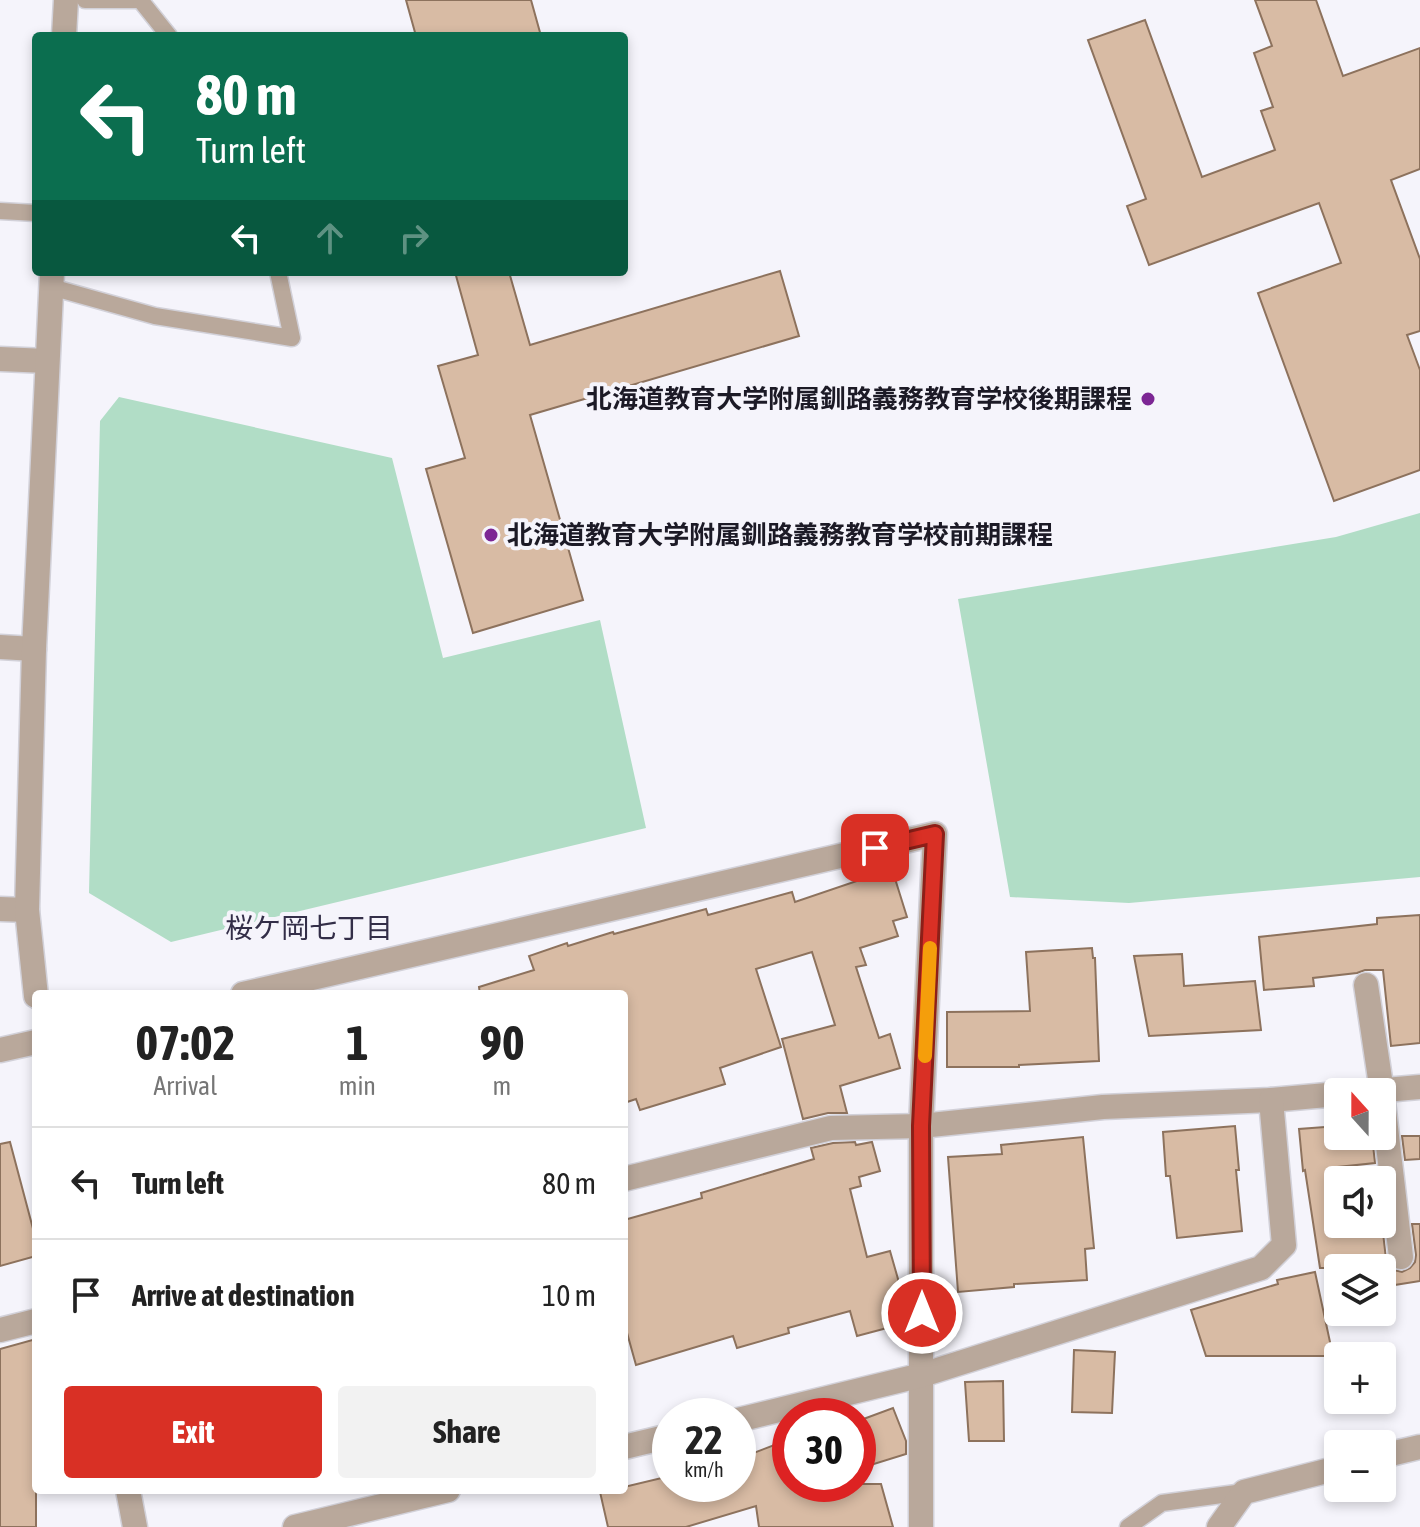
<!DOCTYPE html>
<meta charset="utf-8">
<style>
body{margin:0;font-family:"Asap Condensed","Noto Sans JP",sans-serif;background:#f2f2f2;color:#222;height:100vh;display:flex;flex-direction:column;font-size:30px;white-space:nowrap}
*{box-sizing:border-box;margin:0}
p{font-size:26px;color:#767676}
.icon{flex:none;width:44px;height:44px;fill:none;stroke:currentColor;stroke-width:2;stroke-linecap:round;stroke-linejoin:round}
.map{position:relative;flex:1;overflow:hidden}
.sheet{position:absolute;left:32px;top:990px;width:596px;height:504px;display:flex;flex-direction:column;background:#fff;border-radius:8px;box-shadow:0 4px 12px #0003}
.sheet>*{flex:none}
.guide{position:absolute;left:32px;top:32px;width:596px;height:244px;border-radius:8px;box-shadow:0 4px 12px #0003;background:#0b6e4f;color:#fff;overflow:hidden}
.needle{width:52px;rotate:339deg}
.buttons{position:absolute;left:1324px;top:1078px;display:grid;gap:16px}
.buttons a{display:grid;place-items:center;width:72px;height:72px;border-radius:8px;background:#fff;box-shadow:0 4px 12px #0003;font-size:40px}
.speed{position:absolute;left:652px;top:1398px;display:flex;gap:16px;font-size:40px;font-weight:700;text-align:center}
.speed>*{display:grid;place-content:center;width:104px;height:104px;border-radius:50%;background:#fff;box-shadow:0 4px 12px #0003;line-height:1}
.speed small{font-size:20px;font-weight:400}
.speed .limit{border:12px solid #d22;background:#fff;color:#111}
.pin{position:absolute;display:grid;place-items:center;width:68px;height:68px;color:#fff;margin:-34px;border-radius:16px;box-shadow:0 4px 12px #0006}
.me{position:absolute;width:88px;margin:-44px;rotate:0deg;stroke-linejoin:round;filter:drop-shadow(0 0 6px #0008)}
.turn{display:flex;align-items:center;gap:28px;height:168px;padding:0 32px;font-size:36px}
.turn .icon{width:104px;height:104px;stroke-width:2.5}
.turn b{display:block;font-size:56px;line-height:68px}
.lanes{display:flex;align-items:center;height:76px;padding:0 32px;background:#0003;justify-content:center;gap:40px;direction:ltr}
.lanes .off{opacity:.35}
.eta{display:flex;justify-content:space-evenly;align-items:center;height:136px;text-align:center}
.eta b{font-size:48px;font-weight:700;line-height:56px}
.button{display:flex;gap:16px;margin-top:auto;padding:16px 32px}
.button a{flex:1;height:92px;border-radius:8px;background:#d93025;color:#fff;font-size:32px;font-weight:700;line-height:92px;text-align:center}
.button a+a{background:#f2f2f2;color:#222}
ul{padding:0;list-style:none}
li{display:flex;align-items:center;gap:24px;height:112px;padding:0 32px;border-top:2px solid #e0e0e0}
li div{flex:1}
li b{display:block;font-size:30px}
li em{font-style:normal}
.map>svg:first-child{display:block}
.green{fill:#b1ddc6}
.building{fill:#d8bba4;stroke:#8d725d;stroke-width:2}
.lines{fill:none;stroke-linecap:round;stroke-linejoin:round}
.service-casing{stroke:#d2d1d9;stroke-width:19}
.minor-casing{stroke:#d2d1d9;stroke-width:27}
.service{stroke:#b9a89b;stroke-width:16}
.minor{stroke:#b9a89b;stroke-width:24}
.route-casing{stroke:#8d1f18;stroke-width:20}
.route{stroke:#d93025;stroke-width:14}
.slow{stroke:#f59e0b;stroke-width:14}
.poi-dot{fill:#7c2694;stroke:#f5f4fb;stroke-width:3}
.labels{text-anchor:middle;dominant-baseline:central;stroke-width:8;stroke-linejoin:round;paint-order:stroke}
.poi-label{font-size:26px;font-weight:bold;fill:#1c1a26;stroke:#f5f4fb;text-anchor:end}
.neighbourhood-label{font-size:28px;fill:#332e48;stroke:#f5f4fb}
</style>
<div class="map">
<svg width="1420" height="1527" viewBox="0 0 1420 1527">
<rect width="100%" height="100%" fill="#f5f4fb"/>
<g class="green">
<polygon points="119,397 392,458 443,658 600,620 646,828 171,942 89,893 100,421"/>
<polygon points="1420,513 1420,877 1129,903 1010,897 958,599 1336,537"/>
</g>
<g class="building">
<polygon points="406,0 531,0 541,36 416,36"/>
<polygon points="1255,0 1316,0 1343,76 1420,48 1420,169 1391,180 1420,259 1420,331 1407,335 1420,370 1420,470 1334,501 1258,293 1341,263 1319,203 1149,265 1127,206 1146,199 1088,40 1145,20 1202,177 1275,150 1261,111 1273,107 1254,53 1272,46"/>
<polygon points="780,271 799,336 530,415 583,600 473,633 426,469 465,458 438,366 478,355 455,272 509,272 530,345"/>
<polygon points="892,869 907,917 893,921 898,936 860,948 866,965 856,967 879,1038 890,1034 900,1068 840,1086 847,1113 828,1113 803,1119 782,1039 835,1025 812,952 756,969 781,1047 720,1068 725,1084 640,1110 636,1099 624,1103 624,994 480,994 479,987 534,970 529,956 567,943 568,946 613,932 614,934 706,909 708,915 792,892 795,902"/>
<polygon points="1420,915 1420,1043 1391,1046 1383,970 1365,970 1357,973 1313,978 1314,986 1264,990 1259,937 1377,924 1377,918"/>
<polygon points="1092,948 1093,958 1095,958 1099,1061 1019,1065 1019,1067 947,1067 947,1012 1030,1011 1026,952"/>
<polygon points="1182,954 1184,986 1255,981 1261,1030 1149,1036 1134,956"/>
<polygon points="1235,1126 1239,1170 1236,1170 1242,1231 1177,1238 1170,1176 1166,1176 1163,1132"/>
<polygon points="1338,1126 1338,1136 1372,1136 1375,1163 1338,1167 1338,1224 1382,1224 1386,1259 1389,1265 1394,1270 1402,1272 1410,1268 1415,1262 1416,1255 1412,1224 1420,1224 1420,1281 1382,1287 1382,1268 1320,1268 1305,1170 1303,1171 1299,1129"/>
<polygon points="1402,1136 1420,1136 1420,1159 1405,1160"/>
<polygon points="1083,1137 1094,1248 1085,1249 1087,1280 1014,1284 1014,1287 958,1292 948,1157 1002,1154 1001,1145"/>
<polygon points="10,1142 36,1240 36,1256 0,1266 0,1144"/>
<polygon points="855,1142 856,1145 872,1142 880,1171 859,1177 861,1186 850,1189 867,1257 890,1251 906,1307 906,1323 857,1336 850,1311 788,1328 789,1333 737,1348 733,1336 636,1365 624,1322 624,1220 702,1198 701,1193 814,1159 811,1148 833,1143"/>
<polygon points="1315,1272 1333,1356 1206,1356 1191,1310 1278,1284 1277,1280"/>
<polygon points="36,1339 36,1527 0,1527 0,1349"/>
<polygon points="1074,1350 1115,1352 1112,1413 1072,1412"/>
<polygon points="1003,1381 1004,1441 969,1441 965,1382"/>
<polygon points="893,1408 906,1441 906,1454 858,1469 858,1421"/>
<polygon points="790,1439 790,1484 881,1484 893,1527 759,1527 756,1506 686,1527 608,1527 600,1492 624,1490 624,1487 670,1476 670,1484 738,1484 738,1459"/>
</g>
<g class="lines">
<defs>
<g id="service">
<polyline points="85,0 141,0"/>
<polyline points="141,1 169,36"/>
<polyline points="0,211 36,213"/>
<polyline points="51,287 155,316 292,338 278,272"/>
<polyline points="1128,1527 1162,1503 1244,1492"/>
</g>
<g id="minor">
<polyline points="64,36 66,0"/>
<polyline points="0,359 47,361"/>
<polyline points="0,647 34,649"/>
<polyline points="0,909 27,910"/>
<polyline points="1366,985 1382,1092"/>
<polyline points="243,994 935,834 921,1126 921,1527"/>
<polyline points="36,996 27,910 34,649 52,272"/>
<polyline points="0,1050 36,1042"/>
<polyline points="1362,1092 1420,1087"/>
<polyline points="1382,1093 1401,1257"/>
<polyline points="624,1179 831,1128 921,1126 1103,1107 1271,1100 1338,1094"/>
<polyline points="0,1330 36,1321"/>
<polyline points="738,1420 922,1375 1261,1268 1284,1245 1271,1100"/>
<polyline points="624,1447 670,1436"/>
<polyline points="1382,1456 1420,1447"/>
<polyline points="128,1490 135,1527"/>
<polyline points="295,1527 448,1490"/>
<polyline points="1219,1527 1244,1492 1338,1468"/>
</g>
</defs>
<use href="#service" class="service-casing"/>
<use href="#minor" class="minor-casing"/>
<use href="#service" class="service"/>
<use href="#minor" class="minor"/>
</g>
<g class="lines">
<defs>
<polyline id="route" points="875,848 935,834 921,1126 922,1313"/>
</defs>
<use href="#route" class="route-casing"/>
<use href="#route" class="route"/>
<polyline class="slow" points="925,1056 930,948"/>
</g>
<g class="poi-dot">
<circle cx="1148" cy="399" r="8"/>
<circle cx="491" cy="535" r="8"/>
</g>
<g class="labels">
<g class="poi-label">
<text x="1132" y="399">北海道教育大学附属釧路義務教育学校後期課程</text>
<text x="507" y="535" text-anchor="start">北海道教育大学附属釧路義務教育学校前期課程</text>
</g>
<g class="neighbourhood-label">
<text x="309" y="928">桜ケ岡七丁目</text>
</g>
</g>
</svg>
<div class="buttons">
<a><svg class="needle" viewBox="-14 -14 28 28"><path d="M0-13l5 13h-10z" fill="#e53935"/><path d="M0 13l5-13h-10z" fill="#767676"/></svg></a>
<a><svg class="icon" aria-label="sound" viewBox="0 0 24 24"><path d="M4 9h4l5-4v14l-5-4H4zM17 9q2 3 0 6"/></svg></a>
<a><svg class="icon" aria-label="layers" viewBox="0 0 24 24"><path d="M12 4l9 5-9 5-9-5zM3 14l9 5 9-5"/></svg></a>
<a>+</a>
<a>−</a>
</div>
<div class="speed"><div>22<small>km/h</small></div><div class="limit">30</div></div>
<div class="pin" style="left:875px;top:848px;background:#d93025"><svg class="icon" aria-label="arrive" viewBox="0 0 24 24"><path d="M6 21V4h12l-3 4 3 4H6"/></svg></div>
<svg class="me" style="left:922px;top:1313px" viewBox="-20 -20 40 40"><circle r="17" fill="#d93025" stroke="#fff" stroke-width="3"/><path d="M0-11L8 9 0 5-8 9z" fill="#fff"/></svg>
<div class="guide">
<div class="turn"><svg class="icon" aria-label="left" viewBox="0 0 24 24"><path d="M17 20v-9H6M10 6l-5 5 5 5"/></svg><div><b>80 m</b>Turn left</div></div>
<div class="lanes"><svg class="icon" aria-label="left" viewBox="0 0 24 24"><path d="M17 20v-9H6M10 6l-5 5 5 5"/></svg><svg class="icon off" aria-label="ahead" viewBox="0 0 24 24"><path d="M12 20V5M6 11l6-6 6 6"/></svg><svg class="icon off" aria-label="right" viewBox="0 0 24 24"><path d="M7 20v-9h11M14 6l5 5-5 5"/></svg></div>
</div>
<section class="sheet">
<div class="eta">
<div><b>07:02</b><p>Arrival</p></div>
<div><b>1</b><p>min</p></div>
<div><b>90</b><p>m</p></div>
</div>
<ul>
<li><svg class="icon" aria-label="left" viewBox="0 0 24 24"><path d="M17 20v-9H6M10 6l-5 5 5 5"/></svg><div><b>Turn left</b></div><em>80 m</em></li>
<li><svg class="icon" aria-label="arrive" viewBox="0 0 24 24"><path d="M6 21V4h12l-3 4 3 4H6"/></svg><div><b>Arrive at destination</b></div><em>10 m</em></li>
</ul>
<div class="button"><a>Exit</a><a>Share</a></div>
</section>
</div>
